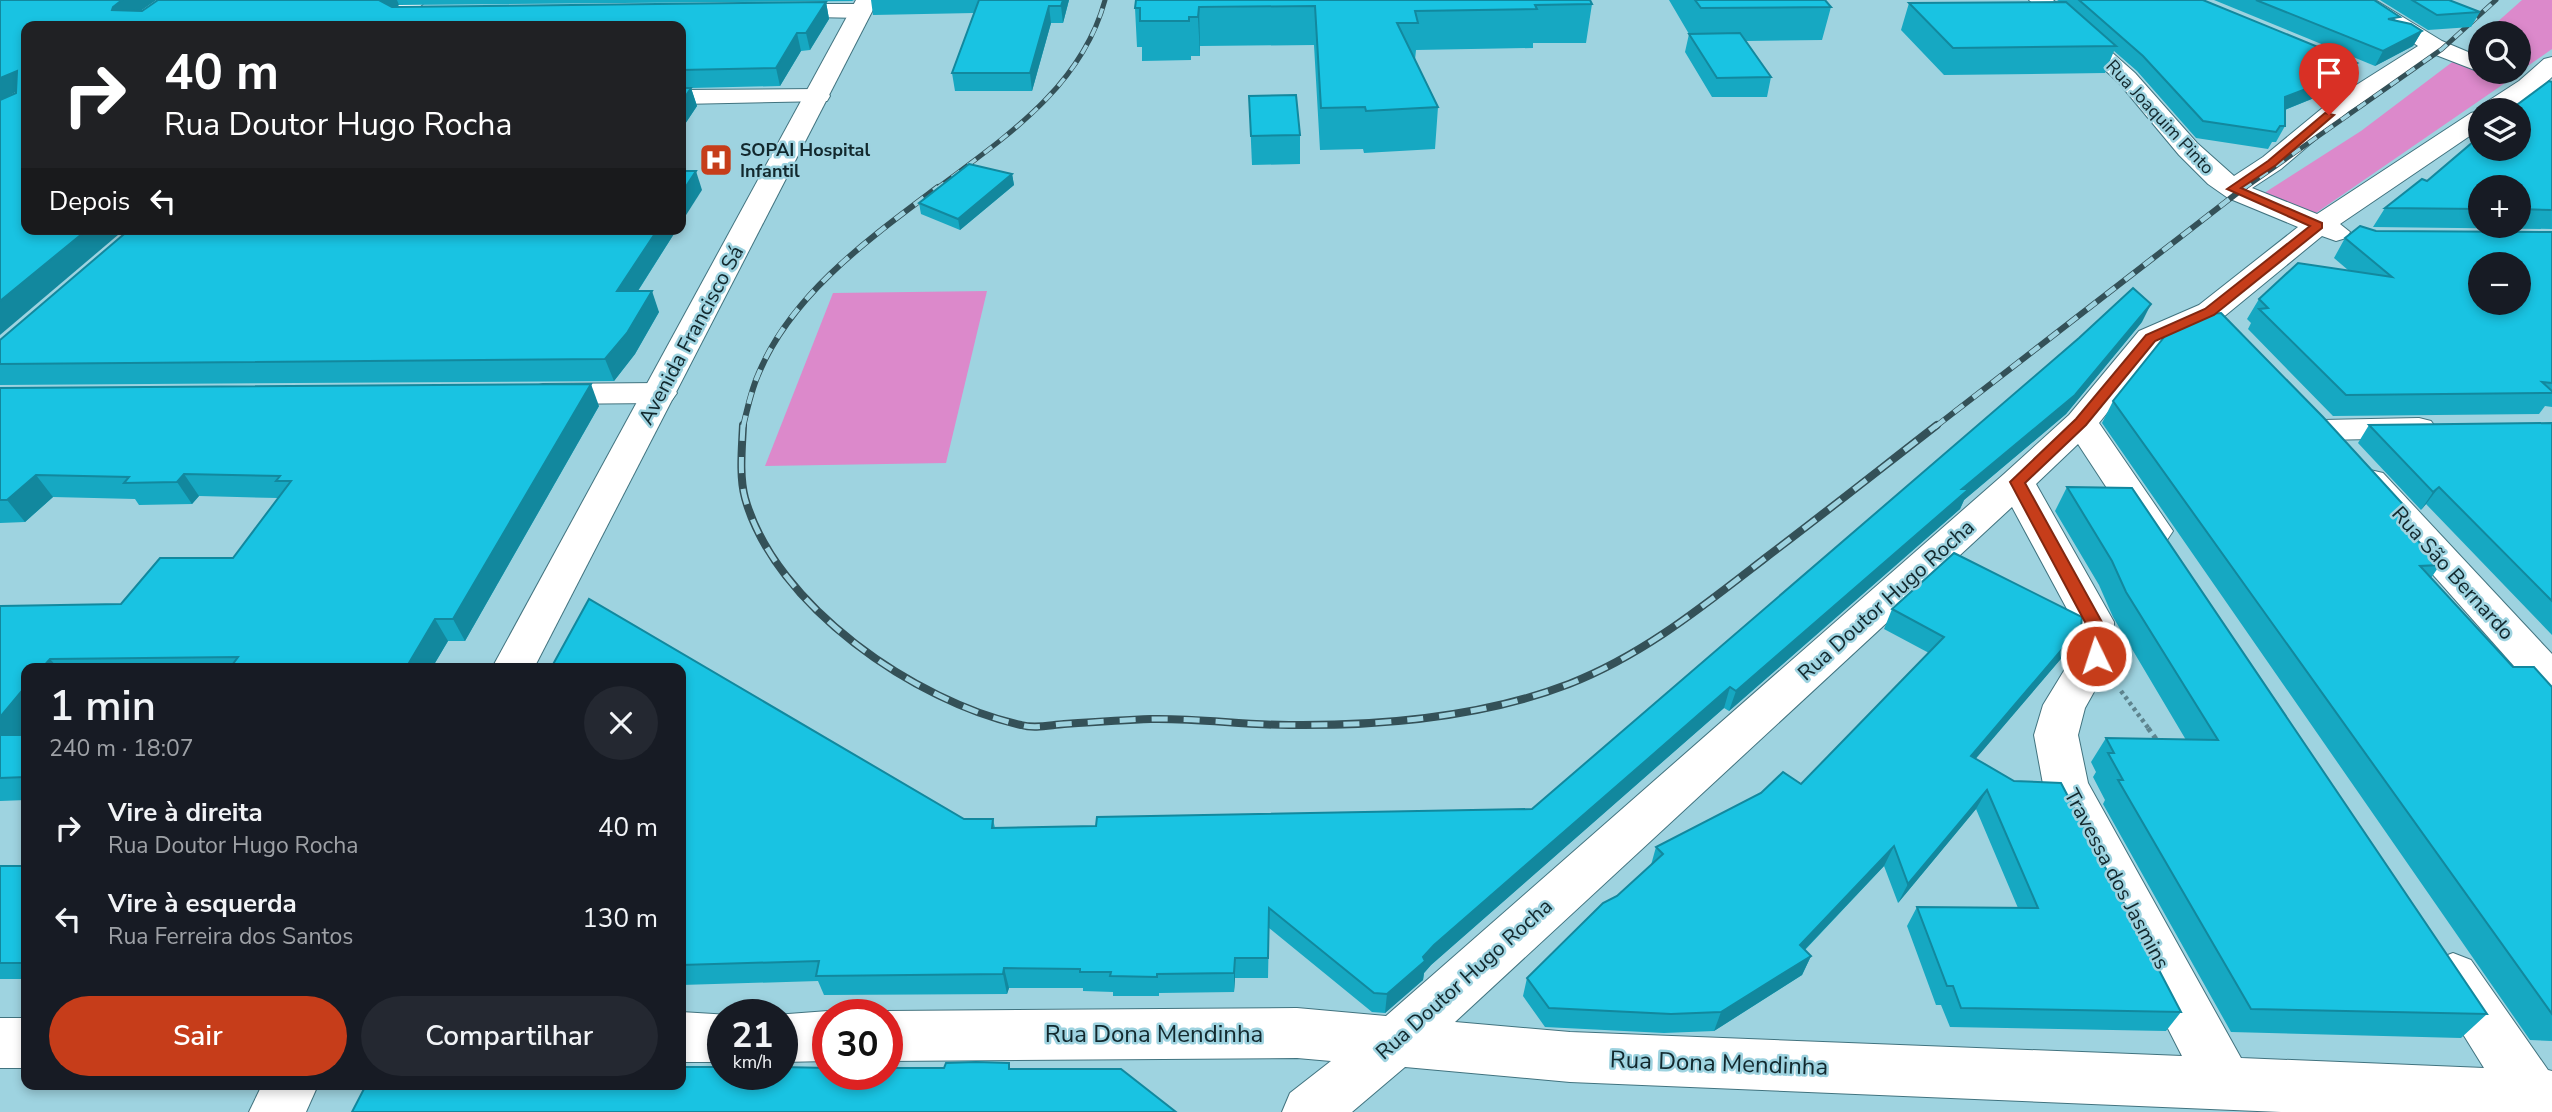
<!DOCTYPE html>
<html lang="pt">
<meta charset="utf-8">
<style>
body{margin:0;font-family:"Nunito Sans",sans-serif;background:#242831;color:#f1f3f6;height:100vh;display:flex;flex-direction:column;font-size:26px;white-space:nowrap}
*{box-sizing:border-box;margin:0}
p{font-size:23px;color:#9ea1a6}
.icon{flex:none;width:38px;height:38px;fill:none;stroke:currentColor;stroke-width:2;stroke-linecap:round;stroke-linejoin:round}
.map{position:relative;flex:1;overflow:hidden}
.sheet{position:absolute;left:21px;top:663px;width:665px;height:427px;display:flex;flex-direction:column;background:#171b24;border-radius:14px;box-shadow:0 4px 10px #0003}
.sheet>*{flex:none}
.banner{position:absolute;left:21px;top:21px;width:665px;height:214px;border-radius:14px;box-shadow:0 4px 10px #0003;background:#202124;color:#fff;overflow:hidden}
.controls{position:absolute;left:2468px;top:21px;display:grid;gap:14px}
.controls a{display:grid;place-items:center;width:63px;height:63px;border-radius:50%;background:#171b24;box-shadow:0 4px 10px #0003;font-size:35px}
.speed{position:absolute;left:707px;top:999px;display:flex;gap:14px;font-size:35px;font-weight:700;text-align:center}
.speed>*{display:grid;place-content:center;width:91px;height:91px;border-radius:50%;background:#171b24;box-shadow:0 4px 10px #0003;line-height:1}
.speed small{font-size:18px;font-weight:400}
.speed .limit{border:10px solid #d22;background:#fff;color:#111}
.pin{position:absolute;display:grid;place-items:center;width:60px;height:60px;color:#fff;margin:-72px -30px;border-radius:50% 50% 50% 0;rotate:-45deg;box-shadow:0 0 7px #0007}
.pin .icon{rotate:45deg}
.me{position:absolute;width:77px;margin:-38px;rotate:356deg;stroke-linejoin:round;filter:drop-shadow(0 0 5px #0008)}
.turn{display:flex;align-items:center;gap:24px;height:147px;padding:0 28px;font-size:32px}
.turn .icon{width:91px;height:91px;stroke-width:2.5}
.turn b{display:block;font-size:49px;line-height:60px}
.then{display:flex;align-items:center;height:66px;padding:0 28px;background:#0003;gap:14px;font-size:26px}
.round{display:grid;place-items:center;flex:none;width:74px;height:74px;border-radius:37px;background:#242831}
.head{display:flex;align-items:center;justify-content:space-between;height:119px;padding:0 28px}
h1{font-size:42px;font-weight:600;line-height:52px}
.cta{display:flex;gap:14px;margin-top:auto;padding:14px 28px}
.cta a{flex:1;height:80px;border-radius:42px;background:#c63d1a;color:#fff;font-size:28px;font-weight:600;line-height:80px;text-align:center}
.cta a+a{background:#242831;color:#f1f3f6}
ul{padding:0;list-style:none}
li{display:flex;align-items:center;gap:21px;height:91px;padding:0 28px}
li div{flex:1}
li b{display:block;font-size:26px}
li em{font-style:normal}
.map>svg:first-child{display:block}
.green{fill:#dc89cb}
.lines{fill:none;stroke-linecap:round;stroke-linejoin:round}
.street-casing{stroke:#41737f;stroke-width:2}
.secondary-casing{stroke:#41737f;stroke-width:2}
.path-far1{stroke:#5e848e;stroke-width:4.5;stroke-dasharray:3.5 3.5;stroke-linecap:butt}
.path{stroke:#5e848e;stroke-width:5;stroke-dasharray:4.5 4.5;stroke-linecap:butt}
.street{fill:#fff;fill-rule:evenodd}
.secondary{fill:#fff;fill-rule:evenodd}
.rail-far2-casing{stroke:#345158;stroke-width:5}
.rail-far1-casing{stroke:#345158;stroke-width:6}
.rail-casing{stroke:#345158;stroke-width:8}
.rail-far2{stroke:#9ed3e0;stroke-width:3.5;stroke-dasharray:10;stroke-linecap:butt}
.rail-far1{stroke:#9ed3e0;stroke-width:4.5;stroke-dasharray:12;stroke-linecap:butt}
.rail{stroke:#9ed3e0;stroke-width:5;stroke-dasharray:16;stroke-linecap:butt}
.wall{fill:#16a8c2;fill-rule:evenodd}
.shaded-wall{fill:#12889e}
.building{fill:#19c3e2;stroke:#12889e;stroke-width:2;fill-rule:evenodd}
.route{fill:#c63d1a;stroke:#812811;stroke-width:2}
.labels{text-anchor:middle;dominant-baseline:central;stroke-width:5;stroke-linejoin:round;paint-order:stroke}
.far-street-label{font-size:18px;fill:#12282d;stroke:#9ed3e0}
.far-poi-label{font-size:18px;font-weight:bold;fill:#12282d;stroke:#9ed3e0;text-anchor:start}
.street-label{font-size:21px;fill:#12282d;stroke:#9ed3e0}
.near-street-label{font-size:24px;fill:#12282d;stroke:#9ed3e0}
</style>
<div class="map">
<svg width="2552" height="1112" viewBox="0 0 2552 1112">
<rect width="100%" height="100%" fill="#9ed3e0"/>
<g class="green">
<polygon points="2522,0 2552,0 2552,49 2522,70 2518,69 2518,33 2485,33"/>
<polygon points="2455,60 2508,81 2313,215 2261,195 2361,131"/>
<polygon points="987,291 946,463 765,466 833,293"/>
</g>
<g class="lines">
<defs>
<g id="street">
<polygon points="403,0 427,0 399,26 375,26"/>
<path d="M2029 0H2053L2135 73 2197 143 2234 176 2263 157 2331 101 2418 46 2349 0H2375L2442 41 2480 57V72L2436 55 2349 111 2281 169 2252 188 2317 214 2471 113 2479 111 2482 105 2519 81 2544 59 2552 57V77C2526 101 2516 110 2480 110V129L2340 224 2350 232 2346 238 2336 241 2322 236 2221 319 2161 345 2099 423 2173 531 2167 540 2154 543 2141 540 2078 444 2036 484 2114 622V656L2085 708 2078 735 2088 783 2241 1058 2484 1068 2427 976 2435 960 2453 953 2471 960 2548 1070 2552 1071V1112H2281L1570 1082 1405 1067 1352 1112H1282L1290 1093 1331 1061 1297 1058 887 1061V1015H878L887 1011 1297 1008 1386 1016 2004 474 2069 415 2139 331 2199 305 2298 227 2228 198 2208 184 2179 155 2119 83ZM2012 507 2074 622 2073 656 2043 705 2034 735 2043 784 2182 1056 1570 1032 1455 1022Z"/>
<polygon points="775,4 861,4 872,11 861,18 767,16 764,11"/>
<polygon points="818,89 827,91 830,96 827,101 681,104 681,90"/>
<polygon points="660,383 672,386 677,393 672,400 660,403 543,404 531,401 526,394 531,387 543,384"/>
<polygon points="2419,418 2431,421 2436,428 2431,435 2419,438 2323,440 2311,437 2306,430 2311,423 2323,420"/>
<polygon points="2370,470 2383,473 2552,654 2552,697 2537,692 2357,489 2352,481 2357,473"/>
<polygon points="828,1011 837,1015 828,1015 828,1061 782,1062 782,1015 775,1015"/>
<polygon points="681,1012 730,1015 723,1015 723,1062 681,1062"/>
<rect x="0" y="1018" width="26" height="50"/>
</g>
<g id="secondary">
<polygon points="856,0 878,0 534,668 492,668"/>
<polygon points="262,1085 318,1085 306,1112 249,1112"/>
</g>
</defs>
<use href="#street" class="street-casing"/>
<use href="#secondary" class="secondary-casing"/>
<polyline class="path-far1" points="2121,691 2149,729"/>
<polyline class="path" points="2148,728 2159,743"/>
<use href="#street" class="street"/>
<use href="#secondary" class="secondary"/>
<defs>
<g id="rail-far2">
<path d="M936 189C1005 137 1081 88 1105 0"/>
<polyline points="2243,189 2442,49 2496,0"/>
</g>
<g id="rail-far1">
<path d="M743 427C747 410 751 391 758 375 791 294 870 238 938 187"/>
<polyline points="1935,427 2245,187"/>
</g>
<path id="rail" d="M743 425C742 448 739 476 745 498 775 606 916 702 1021 725 1035 729 1050 725 1064 724 1093 722 1122 720 1151 719 1198 718 1243 725 1289 725 1381 726 1483 717 1569 684 1643 655 1702 607 1764 559 1822 515 1879 470 1937 425"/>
</defs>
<use href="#rail-far2" class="rail-far2-casing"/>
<use href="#rail-far1" class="rail-far1-casing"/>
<use href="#rail" class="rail-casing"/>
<use href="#rail-far2" class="rail-far2"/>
<use href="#rail-far1" class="rail-far1"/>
<use href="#rail" class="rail"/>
</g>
<g class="wall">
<polygon points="0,0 156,0 140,11 142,11 158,0 854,0 852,1 399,5 396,7 826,2 829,19 810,50 801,51 780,86 691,88 697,106 681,130 681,26 26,26"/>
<polygon points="871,0 1069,0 1063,23 1051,23 1032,91 955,91 952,73 974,13 873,15"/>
<polygon points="1669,0 1825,0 1831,7 1822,40 1746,41 1771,77 1767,97 1712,97 1685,52 1689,34"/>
<polygon points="2057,0 2203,0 2357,63 2349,78 2322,91 2319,96 2285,110 2285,126 2276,142 2272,142 2268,149 2196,138 2137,71 2114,51 2105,73 1944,75 1901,30 1909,3 2060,2"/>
<polygon points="2214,0 2374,0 2397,21 2422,31 2413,46 2375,66"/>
<polygon points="2380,0 2449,0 2480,12 2471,27 2428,30"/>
<polygon points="1592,4 1586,43 1533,43 1533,48 1416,50 1415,60 1438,107 1435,149 1364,153 1363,149 1320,150 1314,45 1200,46 1200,56 1191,56 1191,60 1142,61 1142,47 1137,47 1135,8"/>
<path d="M2552 82V229L2373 227 2385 208 2427 181ZM2480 187H2518V226H2480Z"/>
<polygon points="1249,96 1300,135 1300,164 1252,165"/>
<polygon points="1012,174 1014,185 960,230 921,214 919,203"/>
<polygon points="677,229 638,291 659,312 635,354 614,381 0,385 0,364"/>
<polygon points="2376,231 2552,232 2552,407 2545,406 2539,414 2333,416 2248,329 2251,323 2247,319 2259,299 2348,270 2334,258 2345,238"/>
<polygon points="2142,322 2066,414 1964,500 1960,509 1729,711 1724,708 1645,777 1431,965 1424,973 1423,980 1385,1013 1372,1012 1269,928 1268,978 1235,978 1234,992 1159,993 1159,996 1113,996 1113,992 1083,991 1083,988 1009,988 1007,994 824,995 818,981 681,985 681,668 964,819 993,819 995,828 1096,826 1532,809"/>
<polygon points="0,388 599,406 465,641 448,641 432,668 26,668 24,735 26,735 26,800 0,801 0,606 121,604 233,558 278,498 199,496 192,504 139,505 135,499 53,497 25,522 0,523"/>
<polygon points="2113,401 2410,512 2402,523 2440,565 2431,578 2513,667 2552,687 2552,1041 2530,1040 2102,423"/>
<polygon points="2552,423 2552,635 2426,504 2421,510 2358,443 2369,425"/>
<polygon points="2067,487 2487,1014 2461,1038 2231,1032 2103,804 2105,800 2093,777 2096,772 2091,762 2106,738 2186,740 2113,617 2099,585 2055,511"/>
<polygon points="1892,609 2081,627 2071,647 1975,759 2181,1012 2166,1031 1950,1027 1941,1005 1936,1005 1907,926 1917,907 2018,908 1976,809 1898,903 1884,866 1805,950 1811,956 1802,975 1714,1031 1664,1033 1545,1027 1523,996 1527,978 1651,865 1656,847 1801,784 1929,653 1884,629"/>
<rect x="0" y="866" width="26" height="113"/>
</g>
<g class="shaded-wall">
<polygon points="122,0 156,0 122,24 112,10 113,7"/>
<polygon points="379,0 397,0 399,5 387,13"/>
<polygon points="1063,0 1069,0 1063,23 1061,6"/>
<polygon points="826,2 829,19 810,50 806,33"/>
<polygon points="1049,6 1051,23 1032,91 1030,73"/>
<polygon points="1199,7 1200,46 1200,56 1198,17"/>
<polygon points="2422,31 2413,46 2375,66 2383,51"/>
<polygon points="797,33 801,51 780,86 776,68"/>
<polygon points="2357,63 2349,78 2322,91 2319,96 2277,113 2285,97"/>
<polygon points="17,71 26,86 0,101 0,78"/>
<polygon points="691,88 697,106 681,130 681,103"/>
<polygon points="696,171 702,190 681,223 681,194"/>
<polygon points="1012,174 1014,185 960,230 958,219"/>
<polygon points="88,229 125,229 0,335 0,301"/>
<polygon points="658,229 677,229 625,311 617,291"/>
<polygon points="652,291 659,312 635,354 614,381 605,359"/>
<polygon points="2151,304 2142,322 2066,414 1964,500 1960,509 1729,711 1736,691 1962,489"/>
<polygon points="591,384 599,406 465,641 453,619"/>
<polygon points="184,474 199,496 192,504 177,482"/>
<polygon points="36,475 53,497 25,522 7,500"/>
<polygon points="2439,487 2426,504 2421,510 2433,492"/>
<polygon points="435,619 448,641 432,668 406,668"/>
<polygon points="2081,627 2071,647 1961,776 1971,756"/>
<polygon points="50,659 58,668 42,668"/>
<polygon points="26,686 26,733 5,758 0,753 0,717"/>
<polygon points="1730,687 1724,708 1431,965 1424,973 1423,980 1385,1013 1387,994 1434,945"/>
<polygon points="1987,790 1976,809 1898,903 1908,884"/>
<polygon points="1894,846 1884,866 1791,964 1800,945"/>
<polygon points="1811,956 1802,975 1714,1031 1721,1012"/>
<polygon points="1235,958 1235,978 1234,992 1234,973"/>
<polygon points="1004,968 1009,988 1007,994 1003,974"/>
</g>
<g class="building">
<polygon points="0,0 122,0 113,7 112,10 142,11 158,0 379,0 392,7 826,2 806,33 797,33 776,68 681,70 681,26 26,26 26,229 88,229 0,301 0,100 16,93 17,71 0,78"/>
<polygon points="979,0 1063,0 1061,6 1049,6 1030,73 952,73"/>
<polygon points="1136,0 1590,0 1592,4 1535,5 1537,9 1415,11 1418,23 1397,23 1438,107 1366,111 1365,107 1321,108 1315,6 1199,7 1198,17 1189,17 1189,21 1140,21 1140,8 1135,8"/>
<polygon points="1695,0 1825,0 1831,7 1701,8"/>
<polygon points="2079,0 2203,0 2357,63 2322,79 2327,81 2285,97 2285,126 2280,126 2276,132 2203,121 2143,56"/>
<polygon points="2256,0 2374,0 2400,17 2388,19 2411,24 2422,31 2383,51"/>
<polygon points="2412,0 2449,0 2480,12 2437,15"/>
<polygon points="2066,2 2116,46 1953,48 1909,3"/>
<polygon points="1740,33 1771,77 1717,78 1689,34"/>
<polygon points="2549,81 2552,82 2552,210 2518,209 2518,187 2480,187 2480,209 2385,208 2422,179 2427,181 2480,136 2480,149 2518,149 2518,110 2510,110"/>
<polygon points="681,88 691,88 681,103"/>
<polygon points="1296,95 1300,135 1251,136 1249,96"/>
<polygon points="969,164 1012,174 958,219 919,203"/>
<polygon points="681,171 696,171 681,194"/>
<path d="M2360 226 2376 231 2552 232V383L2542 382 2552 391V393L2346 395 2259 309 2268 308 2259 299 2298 263 2392 277 2345 238ZM2480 264H2518V303H2480Z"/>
<polygon points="130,229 658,229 617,291 652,291 627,333 605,359 0,364 0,340"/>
<polygon points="2133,288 2151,304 2075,395 1962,489 1969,489 1736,691 1730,687 1650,757 1434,945 1423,957 1425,961 1387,994 1374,993 1269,908 1268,958 1235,958 1234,973 1157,974 1157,977 1110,976 1111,972 1080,972 1080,969 1004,968 1003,974 816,976 819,961 681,965 681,668 551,668 589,599 964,819 993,819 992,828 1096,826 1097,817 1532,809 2079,338"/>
<polygon points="2221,313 2323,417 2410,512 2400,521 2440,565 2420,566 2513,667 2534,667 2552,687 2552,1014 2113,401 2173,326 2198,315"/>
<polygon points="591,384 453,619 435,619 406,668 230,668 238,657 50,659 42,668 26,668 26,686 0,717 0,606 121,604 160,558 233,558 291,481 276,481 280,476 184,474 177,482 124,483 129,477 36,475 7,500 0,500 0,388"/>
<polygon points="2552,423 2552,601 2439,487 2433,492 2369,425"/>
<polygon points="2067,487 2132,488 2487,1014 2251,1009 2118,780 2123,780 2108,753 2114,753 2106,738 2218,740 2126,592 2112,561"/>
<polygon points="1954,553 2082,617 2081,627 1971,756 2014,781 2061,783 2181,1012 1961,1008 1953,986 1947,986 1917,907 2038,908 1987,790 1908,884 1894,846 1800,945 1811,956 1721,1012 1671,1014 1549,1008 1527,978 1603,903 1617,896 1663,854 1656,847 1761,793 1783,772 1801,784 1944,637 1892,609"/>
<polygon points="0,735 26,735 26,777 0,778"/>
<rect x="0" y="866" width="26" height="97"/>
<polygon points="976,1062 1009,1063 1009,1069 1121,1069 1176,1112 352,1112 366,1085 681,1085 681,1067 723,1067 723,1074 782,1074 782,1067 828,1068 828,1074 887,1074 887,1068 944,1068 946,1063"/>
</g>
<path class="route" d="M2325 113 2334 115 2276 165 2241 188 2322 223V228L2214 315 2155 341 2086 425 2025 483 2102 622C2105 635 2108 648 2102 660H2090L2085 622 2010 482 2076 419 2146 335 2205 309 2310 226 2227 189 2268 161Z"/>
<defs>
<symbol id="hospital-square" viewBox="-11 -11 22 22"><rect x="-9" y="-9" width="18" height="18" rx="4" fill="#c63d1a" stroke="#9ed3e0"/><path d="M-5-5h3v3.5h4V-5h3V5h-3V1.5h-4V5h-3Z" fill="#fff"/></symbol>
</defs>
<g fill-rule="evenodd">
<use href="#hospital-square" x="697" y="141" width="38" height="38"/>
</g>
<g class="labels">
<g class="far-street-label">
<text transform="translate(2160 117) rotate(47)">Rua Joaquim Pinto</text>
</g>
<g class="far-poi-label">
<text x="740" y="150">SOPAI Hospital<tspan x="740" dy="21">Infantil</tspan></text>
</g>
<g class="street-label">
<text transform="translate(691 335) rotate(-62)">Avenida Francisco Sá</text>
<text transform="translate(2453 573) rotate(48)">Rua São Bernardo</text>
<text transform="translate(1886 600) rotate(-42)">Rua Doutor Hugo Rocha</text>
<text transform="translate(2117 879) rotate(62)">Travessa dos Jasmins</text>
<text transform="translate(1464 979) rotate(-42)">Rua Doutor Hugo Rocha</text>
</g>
<g class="near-street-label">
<text x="1154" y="1034">Rua Dona Mendinha</text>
<text transform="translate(1719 1063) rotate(2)">Rua Dona Mendinha</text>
</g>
</g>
</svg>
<div class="controls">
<a><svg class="icon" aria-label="search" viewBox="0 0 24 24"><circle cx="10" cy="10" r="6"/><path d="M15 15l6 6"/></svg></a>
<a><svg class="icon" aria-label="layers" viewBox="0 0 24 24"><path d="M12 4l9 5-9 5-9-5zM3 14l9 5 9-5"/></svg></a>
<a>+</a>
<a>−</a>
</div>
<div class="speed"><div>21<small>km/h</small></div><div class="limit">30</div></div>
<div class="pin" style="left:2329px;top:115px;background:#d93025"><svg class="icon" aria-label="arrive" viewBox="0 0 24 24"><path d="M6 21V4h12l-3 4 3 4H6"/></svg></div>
<svg class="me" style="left:2096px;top:656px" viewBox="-20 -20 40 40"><circle r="17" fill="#c63d1a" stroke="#fff" stroke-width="3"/><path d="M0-11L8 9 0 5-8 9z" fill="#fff"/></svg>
<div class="banner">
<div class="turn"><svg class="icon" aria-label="right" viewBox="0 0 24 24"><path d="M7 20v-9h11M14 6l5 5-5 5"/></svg><div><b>40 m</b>Rua Doutor Hugo Rocha</div></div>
<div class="then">Depois<svg class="icon" aria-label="left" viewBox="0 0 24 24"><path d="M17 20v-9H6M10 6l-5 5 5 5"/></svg></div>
</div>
<section class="sheet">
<div class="head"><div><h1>1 min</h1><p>240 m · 18:07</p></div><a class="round"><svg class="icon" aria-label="close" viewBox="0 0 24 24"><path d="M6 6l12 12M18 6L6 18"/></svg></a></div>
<ul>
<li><svg class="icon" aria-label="right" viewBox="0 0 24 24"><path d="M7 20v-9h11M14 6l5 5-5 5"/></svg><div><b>Vire à direita</b><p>Rua Doutor Hugo Rocha</p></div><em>40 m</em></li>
<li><svg class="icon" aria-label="left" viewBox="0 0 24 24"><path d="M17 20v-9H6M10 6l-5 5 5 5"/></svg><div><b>Vire à esquerda</b><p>Rua Ferreira dos Santos</p></div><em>130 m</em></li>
</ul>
<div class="cta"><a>Sair</a><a>Compartilhar</a></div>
</section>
</div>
